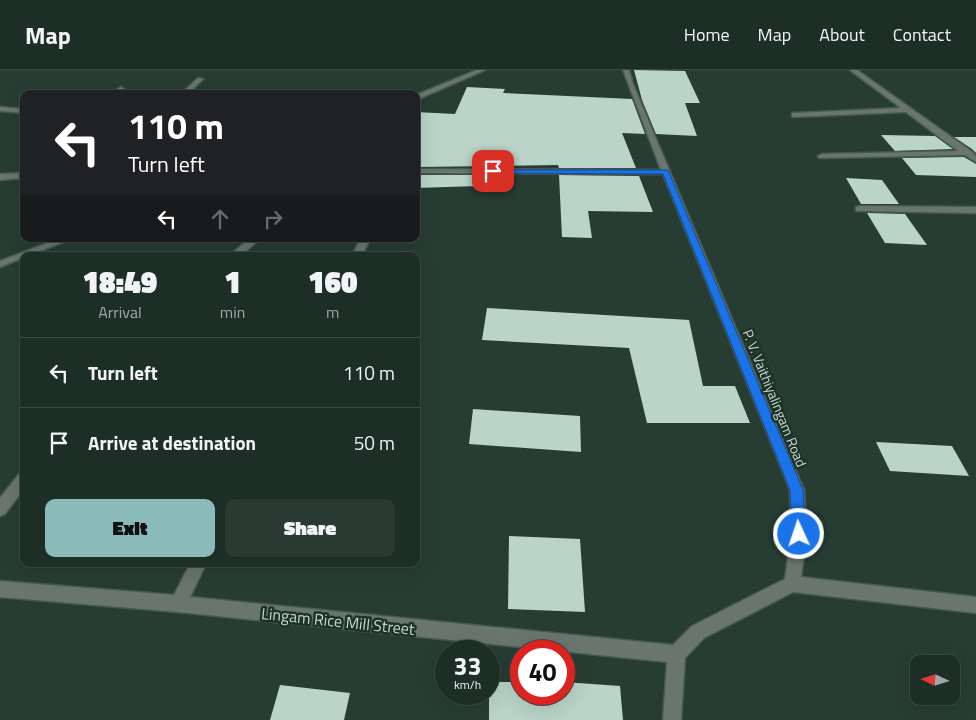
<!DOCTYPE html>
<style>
body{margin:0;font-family:"Titillium Web",sans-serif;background:#2a3a32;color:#f1f3f6;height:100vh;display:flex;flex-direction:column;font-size:19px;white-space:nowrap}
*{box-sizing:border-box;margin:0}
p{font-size:16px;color:#a0a8a7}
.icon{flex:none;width:28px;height:28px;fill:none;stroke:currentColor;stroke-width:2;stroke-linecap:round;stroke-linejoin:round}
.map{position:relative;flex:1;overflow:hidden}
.sheet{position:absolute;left:20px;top:182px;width:400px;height:315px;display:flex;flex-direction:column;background:#1d2e26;border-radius:10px;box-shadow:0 5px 20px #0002,0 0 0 1px #3b4a43}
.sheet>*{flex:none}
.guide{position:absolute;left:20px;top:20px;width:400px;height:152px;border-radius:10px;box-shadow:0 5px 20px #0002,0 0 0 1px #3b4a43;background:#202124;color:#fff;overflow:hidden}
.needle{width:32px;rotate:274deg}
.fabs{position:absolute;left:910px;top:585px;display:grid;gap:10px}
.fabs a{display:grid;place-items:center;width:50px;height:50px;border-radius:10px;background:#1d2e26;box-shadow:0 5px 20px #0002,0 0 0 1px #3b4a43;font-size:25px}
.speed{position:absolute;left:435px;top:570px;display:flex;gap:10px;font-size:25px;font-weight:700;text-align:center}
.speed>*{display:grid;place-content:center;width:65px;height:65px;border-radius:50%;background:#1d2e26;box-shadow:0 5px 20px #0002,0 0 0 1px #3b4a43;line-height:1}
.speed small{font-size:12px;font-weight:400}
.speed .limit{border:8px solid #d22;background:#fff;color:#111}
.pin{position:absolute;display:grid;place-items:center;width:42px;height:42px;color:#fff;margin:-21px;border-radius:10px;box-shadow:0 2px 8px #0006}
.me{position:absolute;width:55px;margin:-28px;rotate:357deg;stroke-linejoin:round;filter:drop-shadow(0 0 4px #0008)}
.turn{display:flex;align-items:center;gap:18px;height:105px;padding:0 25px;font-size:22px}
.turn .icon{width:65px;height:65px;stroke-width:2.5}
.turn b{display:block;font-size:35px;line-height:42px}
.lanes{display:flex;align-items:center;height:48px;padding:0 25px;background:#0003;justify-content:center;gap:25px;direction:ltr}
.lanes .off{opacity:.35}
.eta{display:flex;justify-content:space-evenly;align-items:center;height:85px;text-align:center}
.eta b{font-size:30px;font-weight:800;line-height:35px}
.action{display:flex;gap:10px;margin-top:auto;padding:10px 25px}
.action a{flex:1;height:58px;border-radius:10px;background:#8bbbb9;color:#111;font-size:20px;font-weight:800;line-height:58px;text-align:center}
.action a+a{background:#2a3a32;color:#f1f3f6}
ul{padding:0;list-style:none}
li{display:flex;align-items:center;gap:15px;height:70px;padding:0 25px;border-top:1px solid #3b4a43}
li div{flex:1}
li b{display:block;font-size:19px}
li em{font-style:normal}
header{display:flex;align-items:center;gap:30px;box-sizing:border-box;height:70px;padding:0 25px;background:#1d2e26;border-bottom:1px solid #3b4a43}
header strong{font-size:24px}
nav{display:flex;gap:28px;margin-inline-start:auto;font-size:18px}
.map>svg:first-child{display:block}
.building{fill:#bad4c9}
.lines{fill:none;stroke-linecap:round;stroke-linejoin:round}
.minor-casing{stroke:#44594f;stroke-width:3}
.minor{fill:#6a7570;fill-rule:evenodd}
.route{fill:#1a73e8;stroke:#114b97}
.labels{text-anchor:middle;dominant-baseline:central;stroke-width:5;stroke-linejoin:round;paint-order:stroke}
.street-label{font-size:14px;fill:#c9d6d0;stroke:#1d3229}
.near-street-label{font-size:16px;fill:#c9d6d0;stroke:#1d3229}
</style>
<header>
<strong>Map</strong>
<nav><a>Home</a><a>Map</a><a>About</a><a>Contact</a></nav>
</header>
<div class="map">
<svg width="976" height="650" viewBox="0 0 976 650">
<rect width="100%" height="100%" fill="#273d33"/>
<g class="building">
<polygon points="634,0 685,1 700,33 685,33 697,66 656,64 642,30"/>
<polygon points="467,17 505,19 503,23 632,29 645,64 622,63 636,98 559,98 558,95 416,97 416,42 455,44"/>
<polygon points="881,65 935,66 953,79 895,81"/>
<polygon points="954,67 976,67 976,83 972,79"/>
<polygon points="964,87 976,94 976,107 916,105 902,88"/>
<polygon points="416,105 478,105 478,116 416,118"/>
<polygon points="559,105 639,106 653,142 588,141 592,168 562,167"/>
<polygon points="846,108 882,110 899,134 861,134"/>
<polygon points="867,143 905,144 927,175 885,173"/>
<polygon points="487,238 689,250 703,316 735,316 750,353 647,353 629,278 482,270"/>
<polygon points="473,339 580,346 581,382 469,374"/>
<polygon points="876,372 952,376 969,406 890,401"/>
<polygon points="509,466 580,469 585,542 508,539"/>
<polygon points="489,612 521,612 521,624 564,624 564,612 620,616 623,650 489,650"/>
<polygon points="280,615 350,623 344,650 270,650"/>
</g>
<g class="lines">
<defs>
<g id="minor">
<polygon points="477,0 485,0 416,30 416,25"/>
<polygon points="623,0 629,0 633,14 804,420 807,464 801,507 976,527 976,543 793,522 704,568 685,588 681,650 663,650 667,592 178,542 0,527 0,511 174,525 190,494 206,494 190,527 673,575 692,556 785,509 791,464 790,420 663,104 416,103 416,99 661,100"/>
<polygon points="850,0 857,0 971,81 976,86 976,92 965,85 819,88 818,86 822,84 958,81 906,42 792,47 792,43 795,43 901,38"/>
<polygon points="198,8 203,9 188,24 181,24"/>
<polygon points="121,17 124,19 118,24 110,24"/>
<polygon points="0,37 24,39 24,43 0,41"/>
<polygon points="24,103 24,108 0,110 0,104"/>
<polygon points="859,136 976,137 976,143 856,141 856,137"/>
<polygon points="58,169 71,169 0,197 0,191"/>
<polygon points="249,169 260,169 240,186 229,186"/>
<polygon points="360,169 370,169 362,186 352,186"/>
<polygon points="24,402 24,419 5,444 0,446 0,428 19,404"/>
</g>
</defs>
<use href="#minor" class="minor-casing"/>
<use href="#minor" class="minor"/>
</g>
<polygon class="route" points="490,100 668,100 803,420 806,464 804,469 799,471 794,469 792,464 790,420 663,104 493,103 489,101"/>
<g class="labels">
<g class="street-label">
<text transform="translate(775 328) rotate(68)">P. V. Vaithiyalingam Road</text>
</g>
<g class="near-street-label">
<text transform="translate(338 551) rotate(6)">Lingam Rice Mill Street</text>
</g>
</g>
</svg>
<div class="fabs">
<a><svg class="needle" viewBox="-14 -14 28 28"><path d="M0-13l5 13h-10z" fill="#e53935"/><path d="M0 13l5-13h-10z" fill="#a0a8a7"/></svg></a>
</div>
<div class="speed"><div>33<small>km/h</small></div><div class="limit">40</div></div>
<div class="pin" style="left:493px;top:101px;background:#d93025"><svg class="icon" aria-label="arrive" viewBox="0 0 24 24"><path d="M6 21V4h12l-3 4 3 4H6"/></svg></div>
<svg class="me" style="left:799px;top:464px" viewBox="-20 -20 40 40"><circle r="17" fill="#1a73e8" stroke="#fff" stroke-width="3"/><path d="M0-11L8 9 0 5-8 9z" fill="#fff"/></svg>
<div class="guide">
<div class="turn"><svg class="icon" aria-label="left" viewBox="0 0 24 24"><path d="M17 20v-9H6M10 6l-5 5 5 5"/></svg><div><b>110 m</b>Turn left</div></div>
<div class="lanes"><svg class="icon" aria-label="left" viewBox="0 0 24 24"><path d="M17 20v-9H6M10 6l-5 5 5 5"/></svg><svg class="icon off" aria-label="ahead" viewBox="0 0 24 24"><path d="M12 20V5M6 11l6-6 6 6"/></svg><svg class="icon off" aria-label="right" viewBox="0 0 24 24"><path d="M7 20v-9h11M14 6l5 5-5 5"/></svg></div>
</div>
<section class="sheet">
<div class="eta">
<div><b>18:49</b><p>Arrival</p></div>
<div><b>1</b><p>min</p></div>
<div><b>160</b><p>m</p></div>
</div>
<ul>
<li><svg class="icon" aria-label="left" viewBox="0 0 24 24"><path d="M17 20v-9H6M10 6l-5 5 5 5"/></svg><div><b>Turn left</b></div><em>110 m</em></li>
<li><svg class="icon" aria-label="arrive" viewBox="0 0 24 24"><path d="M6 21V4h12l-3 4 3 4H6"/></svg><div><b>Arrive at destination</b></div><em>50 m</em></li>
</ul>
<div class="action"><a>Exit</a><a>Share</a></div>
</section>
</div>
